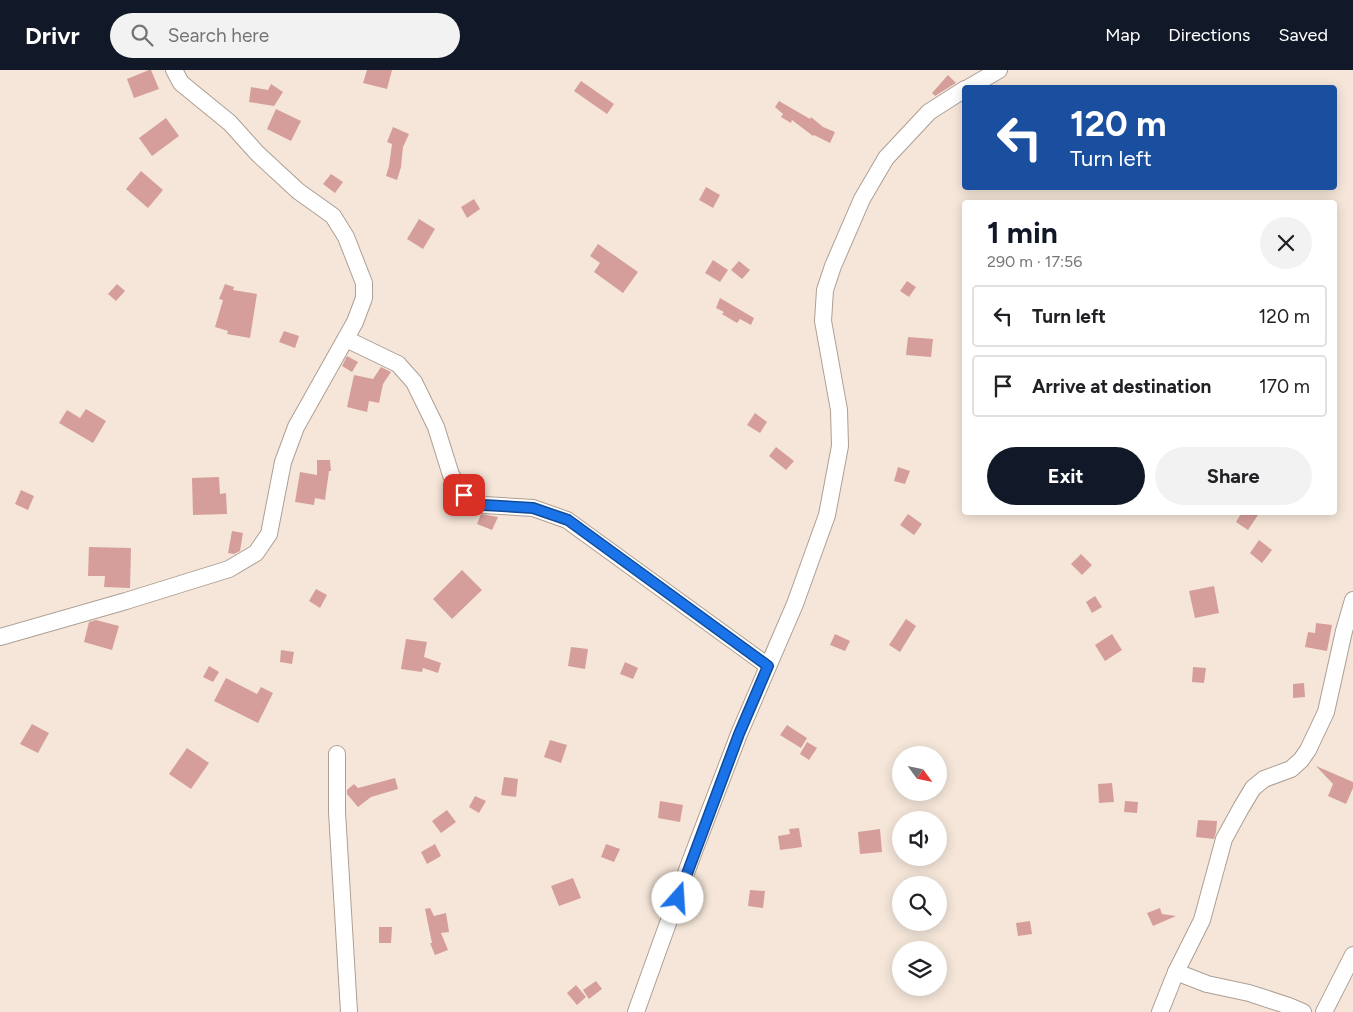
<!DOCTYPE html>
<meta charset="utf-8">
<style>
body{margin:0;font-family:Figtree,sans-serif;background:#f2f2f2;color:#202124;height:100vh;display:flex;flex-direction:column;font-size:19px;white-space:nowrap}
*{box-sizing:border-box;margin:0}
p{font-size:16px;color:#757577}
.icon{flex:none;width:28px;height:28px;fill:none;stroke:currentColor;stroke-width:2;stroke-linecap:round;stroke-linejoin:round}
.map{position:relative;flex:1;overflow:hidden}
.panel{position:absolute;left:962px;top:130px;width:375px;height:315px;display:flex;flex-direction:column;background:#fff;border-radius:5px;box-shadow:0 2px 12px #0003}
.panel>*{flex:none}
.top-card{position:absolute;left:962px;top:15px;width:375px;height:105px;border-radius:5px;box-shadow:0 2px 12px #0003;background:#1a4fa0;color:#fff;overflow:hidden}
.needle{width:32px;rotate:123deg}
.fabs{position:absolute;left:892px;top:676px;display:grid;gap:10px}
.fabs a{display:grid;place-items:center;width:55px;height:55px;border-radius:50%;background:#fff;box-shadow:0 2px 12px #0003;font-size:25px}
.pin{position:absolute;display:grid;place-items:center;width:42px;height:42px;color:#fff;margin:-21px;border-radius:10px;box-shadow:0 2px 8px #0006}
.me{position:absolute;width:55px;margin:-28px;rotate:19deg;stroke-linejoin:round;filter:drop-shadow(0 0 4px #0008)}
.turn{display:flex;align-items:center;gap:18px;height:105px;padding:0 25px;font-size:22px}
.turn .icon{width:65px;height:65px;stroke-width:2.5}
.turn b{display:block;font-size:35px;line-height:42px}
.round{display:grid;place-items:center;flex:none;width:52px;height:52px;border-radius:26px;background:#f2f2f2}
.headline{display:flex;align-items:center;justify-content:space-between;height:85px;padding:0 25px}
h1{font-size:30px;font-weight:700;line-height:38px;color:#111827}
.primary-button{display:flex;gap:10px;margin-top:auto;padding:10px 25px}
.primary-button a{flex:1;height:58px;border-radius:30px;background:#111827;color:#fff;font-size:20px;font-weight:700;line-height:58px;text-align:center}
.primary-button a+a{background:#f2f2f2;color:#202124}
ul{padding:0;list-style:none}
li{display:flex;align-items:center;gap:15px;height:62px;margin:0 10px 8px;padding:0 15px;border:2px solid #e0e0e0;border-radius:5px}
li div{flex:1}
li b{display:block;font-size:19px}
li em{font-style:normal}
header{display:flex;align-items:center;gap:30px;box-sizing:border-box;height:70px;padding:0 25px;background:#111827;color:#fff}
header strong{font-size:24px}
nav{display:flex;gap:28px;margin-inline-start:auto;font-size:18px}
.search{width:350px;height:45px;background:#f2f2f2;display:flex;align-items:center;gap:12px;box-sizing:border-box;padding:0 18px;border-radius:28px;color:#757577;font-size:19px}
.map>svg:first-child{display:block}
.building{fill:#d59e9b}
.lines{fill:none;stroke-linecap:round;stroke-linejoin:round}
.minor-casing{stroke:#ad9f93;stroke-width:18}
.minor{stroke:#fff;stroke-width:16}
.route-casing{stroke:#114b97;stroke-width:12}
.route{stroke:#1a73e8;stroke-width:9}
</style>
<header>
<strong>Drivr</strong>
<div class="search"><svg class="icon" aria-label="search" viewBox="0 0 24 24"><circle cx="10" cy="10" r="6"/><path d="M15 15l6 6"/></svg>Search here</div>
<nav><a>Map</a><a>Directions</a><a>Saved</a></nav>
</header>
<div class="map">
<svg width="1353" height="942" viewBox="0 0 1353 942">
<rect width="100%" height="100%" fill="#f5e6d9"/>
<g class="building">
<polygon points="149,0 151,0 159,19 134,28 127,9"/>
<polygon points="367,0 392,0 387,19 363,13"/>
<polygon points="948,5 956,13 935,26 932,23"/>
<polygon points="581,11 614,34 607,44 574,21"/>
<polygon points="271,14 283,22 274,36 249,32 251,17 268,20"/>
<polygon points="779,31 810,49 811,47 823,57 835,62 830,73 814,65 813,66 792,50 791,53 781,47 783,44 775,37"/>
<polygon points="276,39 301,51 291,71 267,59"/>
<polygon points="166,48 179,66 152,86 139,68"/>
<polygon points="393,57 409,64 403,77 401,97 397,110 386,106 389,96 392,74 387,72"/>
<polygon points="141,101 163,120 148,138 126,119"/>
<polygon points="331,104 343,112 335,123 323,114"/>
<polygon points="706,117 720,125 713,138 699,130"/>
<polygon points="474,129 480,139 467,148 461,137"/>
<polygon points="419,149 435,159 423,179 407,169"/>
<polygon points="598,174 638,202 623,223 594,202 600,193 590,186"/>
<polygon points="713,190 728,200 720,212 705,203"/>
<polygon points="739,191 750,200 742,209 731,200"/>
<polygon points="907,211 916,217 909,227 900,221"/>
<polygon points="117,214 125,221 116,231 108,224"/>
<polygon points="225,214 234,217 233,220 257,224 250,268 227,264 228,261 215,257 223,230 219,229"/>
<polygon points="720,228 754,248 751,255 740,249 737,253 722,244 724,242 716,238"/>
<polygon points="284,261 299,266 295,278 279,272"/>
<polygon points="908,267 933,269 931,287 906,285"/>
<polygon points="347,286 358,292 352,302 342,296"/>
<polygon points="381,297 391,302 383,314 379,333 369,331 367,342 347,337 354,305 373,309"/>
<polygon points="86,339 106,351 93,373 59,353 67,340 80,348"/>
<polygon points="755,343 767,352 760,363 747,355"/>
<polygon points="776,377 794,391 786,400 769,386"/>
<polygon points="317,390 330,390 331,401 329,401 325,430 315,428 314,435 295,432 300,402 317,405"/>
<polygon points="898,397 910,401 905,414 894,411"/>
<polygon points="219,407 220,424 226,423 227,444 193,445 192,408"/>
<polygon points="21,420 34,426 28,440 15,434"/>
<polygon points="1242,442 1260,442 1248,460 1236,452"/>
<polygon points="481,444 498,447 492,460 477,454"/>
<polygon points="908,444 922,454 914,465 900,455"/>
<polygon points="232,461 243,463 240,481 234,484 228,483"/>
<polygon points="1259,470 1272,480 1262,493 1250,483"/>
<polygon points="89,477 131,478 130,518 104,517 105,506 88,506"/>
<polygon points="1081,484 1092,495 1082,505 1071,494"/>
<polygon points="462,500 482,520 452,549 433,529"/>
<polygon points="1214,516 1219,543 1195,548 1189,521"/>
<polygon points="316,519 327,525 320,538 309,531"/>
<polygon points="1095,526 1102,537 1092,543 1086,532"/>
<polygon points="906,549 916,556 900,582 889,575"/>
<polygon points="96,550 119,556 112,580 84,572 89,552"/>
<polygon points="1316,553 1332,555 1327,581 1305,577 1308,562 1315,563"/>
<polygon points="835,564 850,571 845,581 830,575"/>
<polygon points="1112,564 1122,580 1105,591 1095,575"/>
<polygon points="406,569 427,572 424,587 441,593 438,603 423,598 422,602 401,599"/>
<polygon points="571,577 588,579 585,599 568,596"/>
<polygon points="281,580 294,582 292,594 280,592"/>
<polygon points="625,592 638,598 633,609 620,604"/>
<polygon points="209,596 219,602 213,612 203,607"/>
<polygon points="1193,597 1206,598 1204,613 1192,612"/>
<polygon points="226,608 257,624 261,617 273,623 258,653 214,631"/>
<polygon points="1304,613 1305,627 1293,628 1293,614"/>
<polygon points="32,654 49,663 38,683 20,674"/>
<polygon points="787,655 807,668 801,678 780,665"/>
<polygon points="550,670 567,675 561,693 544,687"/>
<polygon points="807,672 817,678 809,690 800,684"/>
<polygon points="187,678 209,693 191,719 169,704"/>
<polygon points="1316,696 1353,712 1353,718 1346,734 1328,726 1333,714"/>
<polygon points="504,707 518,709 516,727 501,725"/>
<polygon points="395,708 398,719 371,727 358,737 347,724 347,720 354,714 358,718"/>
<polygon points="1112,713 1114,732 1099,733 1098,714"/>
<polygon points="475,726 486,731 479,743 469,737"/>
<polygon points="660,731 683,735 680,752 658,748"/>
<polygon points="1125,731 1138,732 1137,743 1124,742"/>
<polygon points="447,740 456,752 441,763 432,751"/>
<polygon points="1198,750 1217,751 1216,762 1214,769 1196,767"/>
<polygon points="799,758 802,777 780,780 778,766 790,764 789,759"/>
<polygon points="880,759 882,782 860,784 858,762"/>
<polygon points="435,774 441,786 427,794 421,782"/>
<polygon points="606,774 620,779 614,792 601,787"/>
<polygon points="573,808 581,828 559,836 551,816"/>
<polygon points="750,820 765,821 763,838 748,836"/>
<polygon points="430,838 434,846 446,843 449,862 441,863 448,880 435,885 430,873 432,873 425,839"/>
<polygon points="1160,838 1162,844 1176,846 1153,856 1147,843"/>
<polygon points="1030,851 1032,864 1018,866 1016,853"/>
<polygon points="379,857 392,857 391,873 379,873"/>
<polygon points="596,911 602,919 589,929 583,920"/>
<polygon points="576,915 586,927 577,935 567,923"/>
</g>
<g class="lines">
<defs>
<g id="minor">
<polyline points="968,18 999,0"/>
<polyline points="346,269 398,294 414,312 436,357 451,405 464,425 484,435 533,438 567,450 768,596"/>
<polyline points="0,567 126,531 229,499 256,483 269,464 283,392 296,357 355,252 364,228 364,213 346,167 333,146 298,121 257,83 230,53 181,13 174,0"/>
<polyline points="337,684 337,742 349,942"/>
<polyline points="1176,902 1207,914 1249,923 1289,936 1303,942"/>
<polyline points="636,942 690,792 739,664 795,534 827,445 840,376 839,340 823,251 825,220 833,196 862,129 886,88 929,42 965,19"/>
<polyline points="1160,942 1176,902 1202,850 1224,769 1241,738 1253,718 1264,709 1291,699 1301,690 1308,680 1326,642 1344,561 1353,530"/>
<polyline points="1324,942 1353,885"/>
</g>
</defs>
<use href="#minor" class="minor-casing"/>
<use href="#minor" class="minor"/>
</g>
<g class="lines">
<defs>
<polyline id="route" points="464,425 484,435 533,438 568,450 768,596 739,664 678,828"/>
</defs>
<use href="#route" class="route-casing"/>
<use href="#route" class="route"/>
</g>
</svg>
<div class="fabs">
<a><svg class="needle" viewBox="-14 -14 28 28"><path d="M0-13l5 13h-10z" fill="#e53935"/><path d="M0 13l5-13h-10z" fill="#757577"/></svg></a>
<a><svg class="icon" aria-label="sound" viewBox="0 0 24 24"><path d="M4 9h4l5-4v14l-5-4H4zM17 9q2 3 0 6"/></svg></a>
<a><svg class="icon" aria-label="search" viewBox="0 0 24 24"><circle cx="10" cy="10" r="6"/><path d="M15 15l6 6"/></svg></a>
<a><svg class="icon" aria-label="layers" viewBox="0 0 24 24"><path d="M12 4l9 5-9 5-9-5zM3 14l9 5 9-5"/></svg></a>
</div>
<div class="pin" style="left:464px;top:425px;background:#d93025"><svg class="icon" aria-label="arrive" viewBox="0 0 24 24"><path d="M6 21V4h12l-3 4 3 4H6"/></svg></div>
<svg class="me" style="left:678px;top:828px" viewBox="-20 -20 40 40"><circle r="19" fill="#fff"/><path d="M0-13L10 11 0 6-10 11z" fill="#1a73e8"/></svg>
<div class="top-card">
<div class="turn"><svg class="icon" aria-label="left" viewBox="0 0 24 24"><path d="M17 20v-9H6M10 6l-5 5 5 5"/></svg><div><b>120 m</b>Turn left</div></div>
</div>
<section class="panel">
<div class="headline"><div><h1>1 min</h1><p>290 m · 17:56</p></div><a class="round"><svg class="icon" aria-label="close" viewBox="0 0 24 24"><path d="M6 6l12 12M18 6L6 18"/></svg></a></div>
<ul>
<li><svg class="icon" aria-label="left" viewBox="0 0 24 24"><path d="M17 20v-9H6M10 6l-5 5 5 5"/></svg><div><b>Turn left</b></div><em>120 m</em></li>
<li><svg class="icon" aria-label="arrive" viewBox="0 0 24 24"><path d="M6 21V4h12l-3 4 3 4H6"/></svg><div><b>Arrive at destination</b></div><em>170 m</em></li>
</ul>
<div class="primary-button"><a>Exit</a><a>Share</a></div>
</section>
</div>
